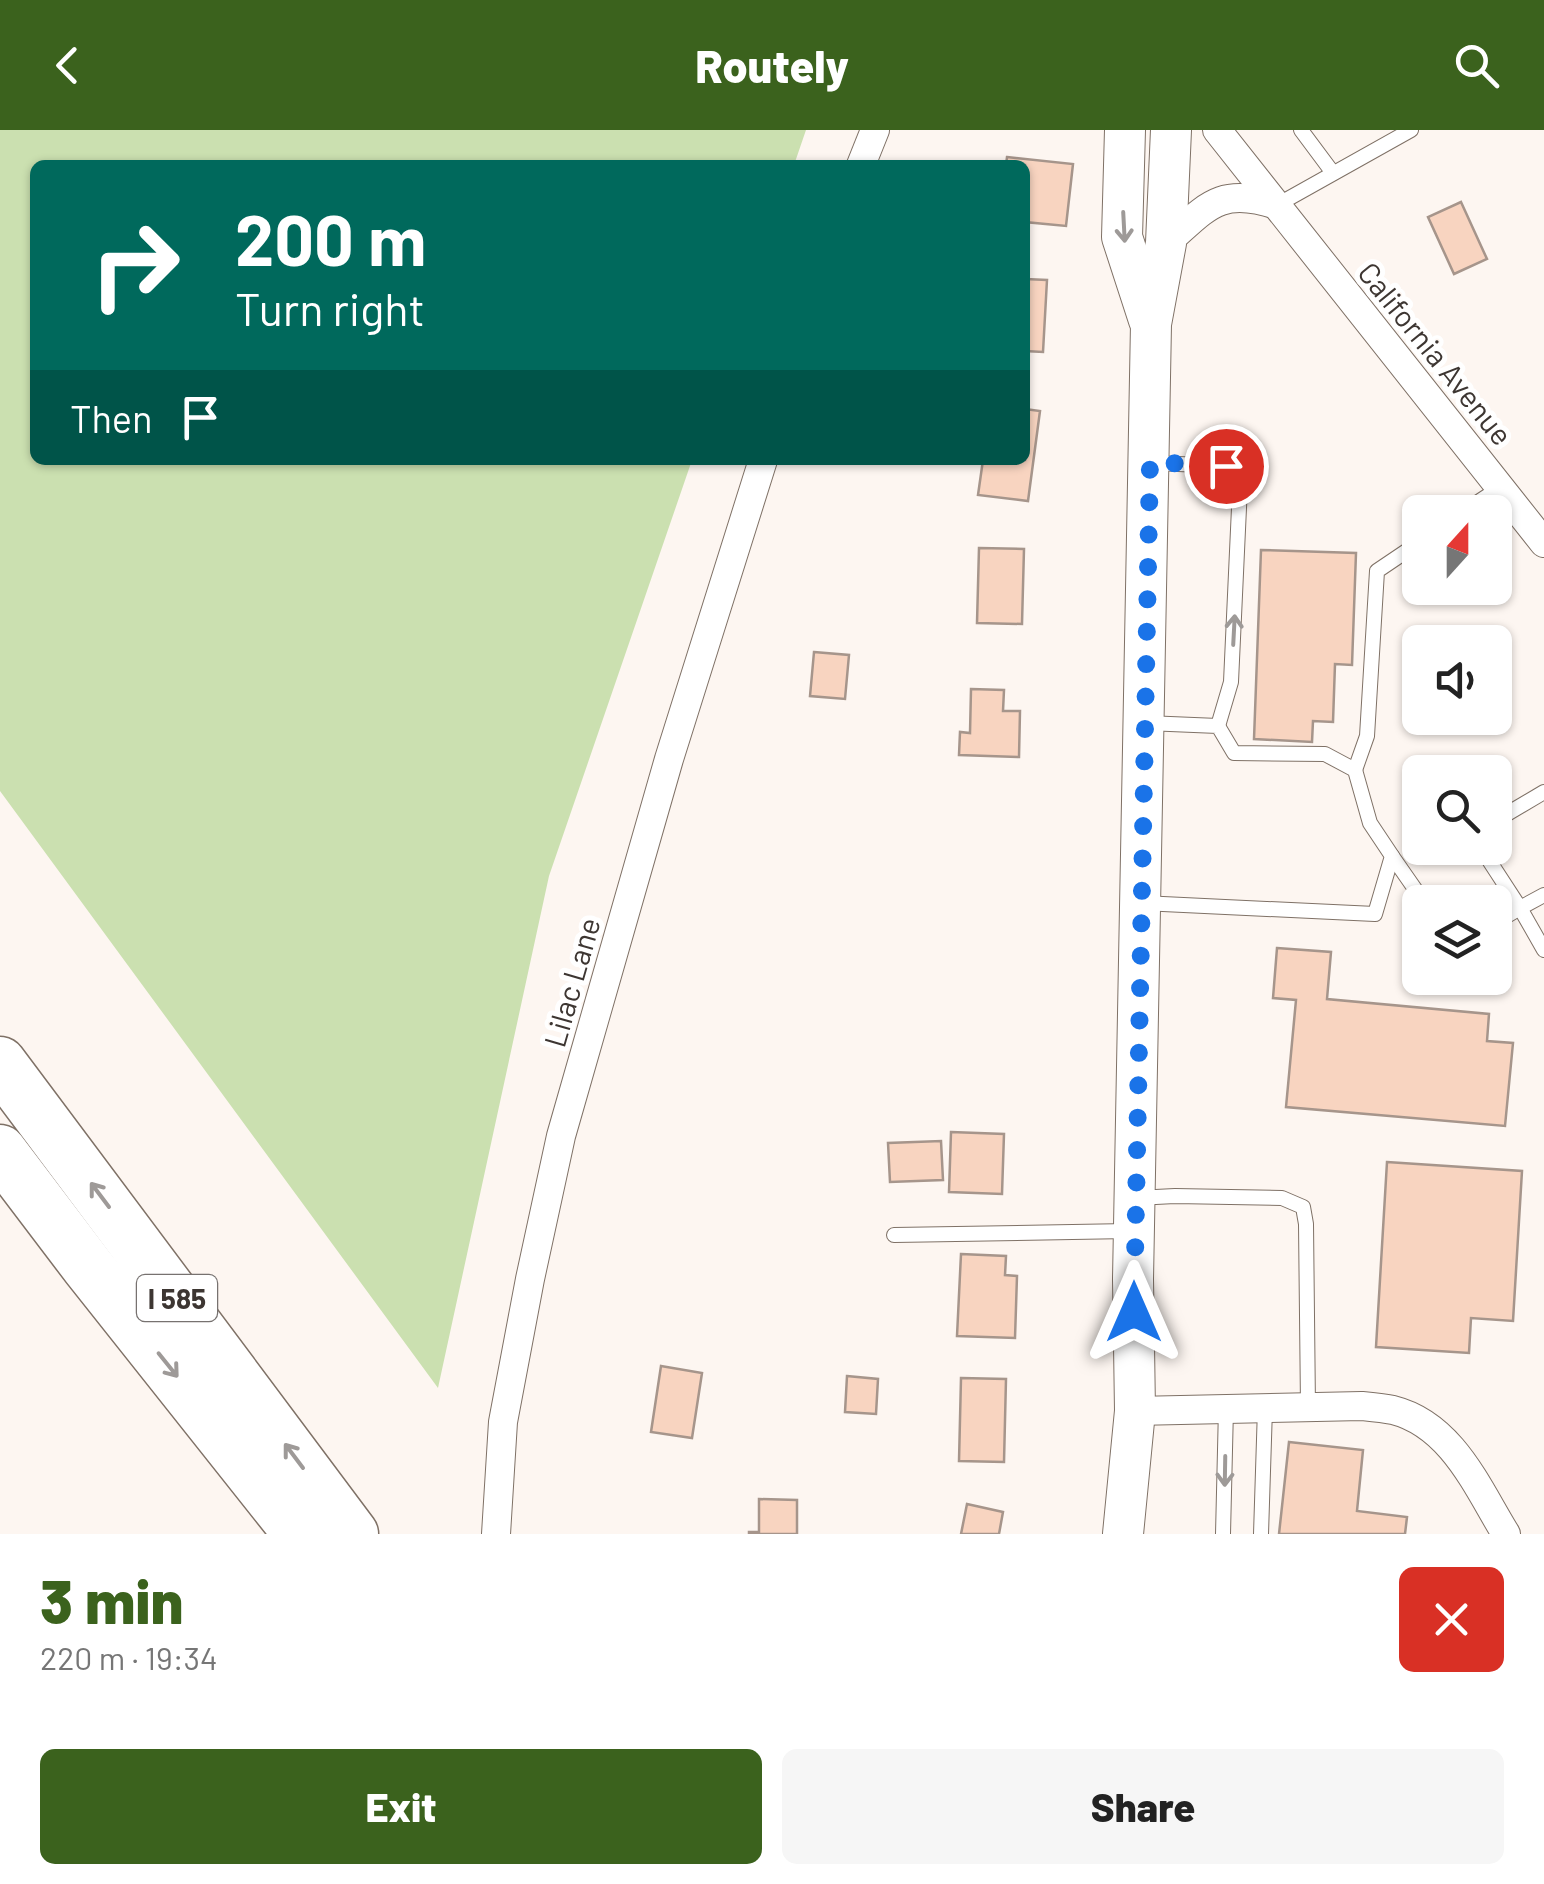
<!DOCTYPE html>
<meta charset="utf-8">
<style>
body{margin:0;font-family:Barlow,sans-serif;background:#f6f6f6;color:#222;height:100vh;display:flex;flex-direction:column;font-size:38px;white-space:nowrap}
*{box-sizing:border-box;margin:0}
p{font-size:32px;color:#767676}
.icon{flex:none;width:55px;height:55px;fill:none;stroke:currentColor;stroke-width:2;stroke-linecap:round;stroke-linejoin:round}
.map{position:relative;height:1404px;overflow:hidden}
.details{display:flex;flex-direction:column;background:#fff;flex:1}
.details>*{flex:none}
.hud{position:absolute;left:30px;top:30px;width:1000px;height:305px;border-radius:15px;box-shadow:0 2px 8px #0004;background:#00695c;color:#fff;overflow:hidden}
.needle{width:65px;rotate:21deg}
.buttons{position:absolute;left:1402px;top:365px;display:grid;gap:20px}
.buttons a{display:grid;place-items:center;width:110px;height:110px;border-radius:15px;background:#fff;box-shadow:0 2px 8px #0004;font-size:50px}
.pin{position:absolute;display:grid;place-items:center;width:85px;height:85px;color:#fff;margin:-42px;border:5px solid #fff;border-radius:50%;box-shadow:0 2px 10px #0007}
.me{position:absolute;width:110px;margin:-55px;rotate:0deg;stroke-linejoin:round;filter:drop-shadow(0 0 8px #0008)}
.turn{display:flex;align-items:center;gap:35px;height:210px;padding:0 40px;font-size:45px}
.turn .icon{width:130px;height:130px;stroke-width:2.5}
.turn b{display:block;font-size:70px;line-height:85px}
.then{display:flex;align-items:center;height:95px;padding:0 40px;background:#0003;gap:20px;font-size:38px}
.round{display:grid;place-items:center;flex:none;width:105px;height:105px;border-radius:15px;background:#f6f6f6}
.summary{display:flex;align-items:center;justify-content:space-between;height:170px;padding:0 40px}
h1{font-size:60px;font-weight:800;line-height:75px;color:#3b621d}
.action{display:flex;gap:20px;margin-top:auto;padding:20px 40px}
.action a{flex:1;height:115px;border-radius:15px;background:#3b621d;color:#fff;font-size:40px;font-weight:800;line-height:115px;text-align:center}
.action a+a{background:#f6f6f6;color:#222}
header{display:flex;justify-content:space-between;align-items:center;height:130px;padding:0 40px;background:#3b621d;color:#fff;font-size:45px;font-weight:800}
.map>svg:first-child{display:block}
.green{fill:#cbe0b0}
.building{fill:#f8d4c0;stroke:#a6958b;stroke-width:2.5}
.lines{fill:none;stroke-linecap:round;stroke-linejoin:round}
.lane-casing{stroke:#7f7166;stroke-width:16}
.street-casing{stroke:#7f7166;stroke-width:30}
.secondary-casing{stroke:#7f7166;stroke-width:42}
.highway-casing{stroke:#7f7166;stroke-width:55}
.lane{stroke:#fff;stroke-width:14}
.street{stroke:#fff;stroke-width:28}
.secondary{stroke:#fff;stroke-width:40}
.highway{stroke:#fff;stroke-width:52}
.oneway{stroke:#9e9a98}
.route{stroke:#1a73e8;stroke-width:18;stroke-dasharray:0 32.4}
.labels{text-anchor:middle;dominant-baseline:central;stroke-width:10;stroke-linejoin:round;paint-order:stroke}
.shield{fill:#fff;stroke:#777270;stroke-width:2.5}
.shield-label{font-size:28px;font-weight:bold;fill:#3d3632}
.street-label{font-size:30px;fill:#3d3632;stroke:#fff}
</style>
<header><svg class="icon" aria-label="back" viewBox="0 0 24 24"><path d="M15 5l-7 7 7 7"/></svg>Routely<svg class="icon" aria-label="search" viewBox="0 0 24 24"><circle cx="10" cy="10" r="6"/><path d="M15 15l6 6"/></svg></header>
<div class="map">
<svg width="1544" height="1404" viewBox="0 0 1544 1404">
<rect width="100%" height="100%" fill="#fdf6f1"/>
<polygon class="green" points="0,0 806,0 794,35 35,35 35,330 692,330 549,746 438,1258 0,661"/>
<g class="building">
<polygon points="1007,27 1073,34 1066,96 1025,92 1025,35 1006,35"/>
<polygon points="1461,72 1487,129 1454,144 1428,87"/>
<polygon points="1025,149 1047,150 1043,222 1025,221"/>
<polygon points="1025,279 1040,281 1028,371 978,365 983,330 1025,330"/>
<polygon points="979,418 1024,419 1022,494 977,493"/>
<polygon points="1261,420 1356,423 1352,535 1335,534 1333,592 1313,591 1312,612 1254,609"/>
<polygon points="814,522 849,525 845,569 810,566"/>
<polygon points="971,559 1004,560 1003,581 1020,581 1019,627 959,625 960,602 970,603"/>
<polygon points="1277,818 1331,822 1327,869 1489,884 1487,911 1513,913 1505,996 1286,977 1296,870 1273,868"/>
<polygon points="951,1002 1004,1004 1002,1064 949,1062"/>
<polygon points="941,1011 943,1050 890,1052 888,1013"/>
<polygon points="1387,1032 1522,1041 1513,1191 1471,1188 1469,1223 1376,1217"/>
<polygon points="961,1124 1006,1126 1005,1145 1017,1146 1015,1208 957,1206"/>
<polygon points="661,1236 702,1243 692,1308 651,1302"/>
<polygon points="847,1246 878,1249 876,1284 845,1282"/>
<polygon points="961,1248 1006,1249 1004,1332 959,1331"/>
<polygon points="1289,1312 1363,1320 1357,1381 1407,1387 1405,1404 1279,1404"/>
<polygon points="759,1369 797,1370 797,1404 749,1404 749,1402 759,1402"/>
<polygon points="967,1374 1003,1382 999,1404 961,1404"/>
</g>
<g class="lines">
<defs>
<g id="lane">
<polyline points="1301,0 1333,43"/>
<polyline points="1277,75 1411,0"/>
<polyline points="1154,333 1226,336 1240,356 1231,552 1218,596"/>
<polyline points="1463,382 1501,357"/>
<polyline points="1355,640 1367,606 1377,441 1420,412"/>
<polyline points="1495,691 1544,662"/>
<polyline points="1481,718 1520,778 1544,765"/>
<polyline points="1392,726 1424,772"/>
<polyline points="1142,773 1375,784 1392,726 1370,693 1355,640 1325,624 1234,623 1218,596 1146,593"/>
<polyline points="1495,793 1520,778 1544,820"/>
<polyline points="1136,1068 1175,1066 1282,1068 1303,1077 1306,1094 1308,1277"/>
<polyline points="894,1105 1129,1101"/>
<polyline points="1223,1404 1226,1278"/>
<polyline points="1261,1404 1265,1278"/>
</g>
<g id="street">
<polyline points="1217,0 1544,413"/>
<polyline points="861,35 875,0"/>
<path d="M1166 113C1207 77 1219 56 1277 75"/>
<path d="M1135 1281 1362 1276C1372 1277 1383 1278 1393 1280 1452 1295 1477 1357 1506 1404"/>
<polyline points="496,1404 503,1292 530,1149 561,1006 669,629 763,330"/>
</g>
<g id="secondary">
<polyline points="1125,0 1122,107 1149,190"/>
<polyline points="1123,1404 1135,1281 1133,1149 1151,194 1166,113 1171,0"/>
</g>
<g id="highway">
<polyline points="0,933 352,1404"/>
<polyline points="0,1021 88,1137 300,1404"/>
</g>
</defs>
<use href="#lane" class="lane-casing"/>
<use href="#street" class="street-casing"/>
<use href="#secondary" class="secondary-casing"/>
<use href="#highway" class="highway-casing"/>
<use href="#lane" class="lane"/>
<use href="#street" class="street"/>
<use href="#secondary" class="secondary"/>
<use href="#highway" class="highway"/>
</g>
<defs><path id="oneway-shaft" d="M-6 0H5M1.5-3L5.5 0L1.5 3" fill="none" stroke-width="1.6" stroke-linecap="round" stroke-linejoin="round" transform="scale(2.5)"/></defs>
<g class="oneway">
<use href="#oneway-shaft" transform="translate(1124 97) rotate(87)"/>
<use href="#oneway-shaft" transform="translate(1234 500) rotate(-87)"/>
<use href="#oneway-shaft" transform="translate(100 1065) rotate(-127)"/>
<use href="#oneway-shaft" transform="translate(168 1235) rotate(51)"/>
<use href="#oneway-shaft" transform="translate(294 1326) rotate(-127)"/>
<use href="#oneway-shaft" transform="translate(1225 1341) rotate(91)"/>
</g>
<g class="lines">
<polyline class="route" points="1134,1182 1150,332 1226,336"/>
</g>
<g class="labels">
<rect class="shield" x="137" y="1145" width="80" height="46" rx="8"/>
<g class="shield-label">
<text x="177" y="1168">I 585</text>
</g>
<g class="street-label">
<text transform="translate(1436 223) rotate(51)">California Avenue</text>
<text transform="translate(571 852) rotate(-74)">Lilac Lane</text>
</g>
</g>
</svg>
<div class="buttons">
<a><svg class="needle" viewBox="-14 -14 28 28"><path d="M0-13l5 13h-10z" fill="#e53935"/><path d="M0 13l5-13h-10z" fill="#767676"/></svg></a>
<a><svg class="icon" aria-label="sound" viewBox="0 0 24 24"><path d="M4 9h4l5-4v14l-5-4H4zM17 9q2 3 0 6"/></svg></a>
<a><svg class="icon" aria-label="search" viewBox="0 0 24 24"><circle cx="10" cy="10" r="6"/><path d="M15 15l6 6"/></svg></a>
<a><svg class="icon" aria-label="layers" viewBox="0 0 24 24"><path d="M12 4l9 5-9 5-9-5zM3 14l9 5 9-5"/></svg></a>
</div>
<div class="pin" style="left:1226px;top:336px;background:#d93025"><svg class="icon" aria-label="arrive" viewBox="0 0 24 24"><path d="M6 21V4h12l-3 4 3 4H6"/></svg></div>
<svg class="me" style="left:1134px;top:1182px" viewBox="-20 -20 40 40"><path d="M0-17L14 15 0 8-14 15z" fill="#1a73e8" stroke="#fff" stroke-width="4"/></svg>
<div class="hud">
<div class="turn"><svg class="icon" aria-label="right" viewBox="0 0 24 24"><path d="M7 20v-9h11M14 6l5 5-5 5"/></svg><div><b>200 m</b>Turn right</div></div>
<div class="then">Then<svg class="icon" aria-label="arrive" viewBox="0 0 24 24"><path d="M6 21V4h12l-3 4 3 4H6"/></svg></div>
</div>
</div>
<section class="details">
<div class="summary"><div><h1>3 min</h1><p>220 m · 19:34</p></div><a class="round" style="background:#d93025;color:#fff"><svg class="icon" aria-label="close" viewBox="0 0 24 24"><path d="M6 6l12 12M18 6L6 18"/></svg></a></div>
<div class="action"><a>Exit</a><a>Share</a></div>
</section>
